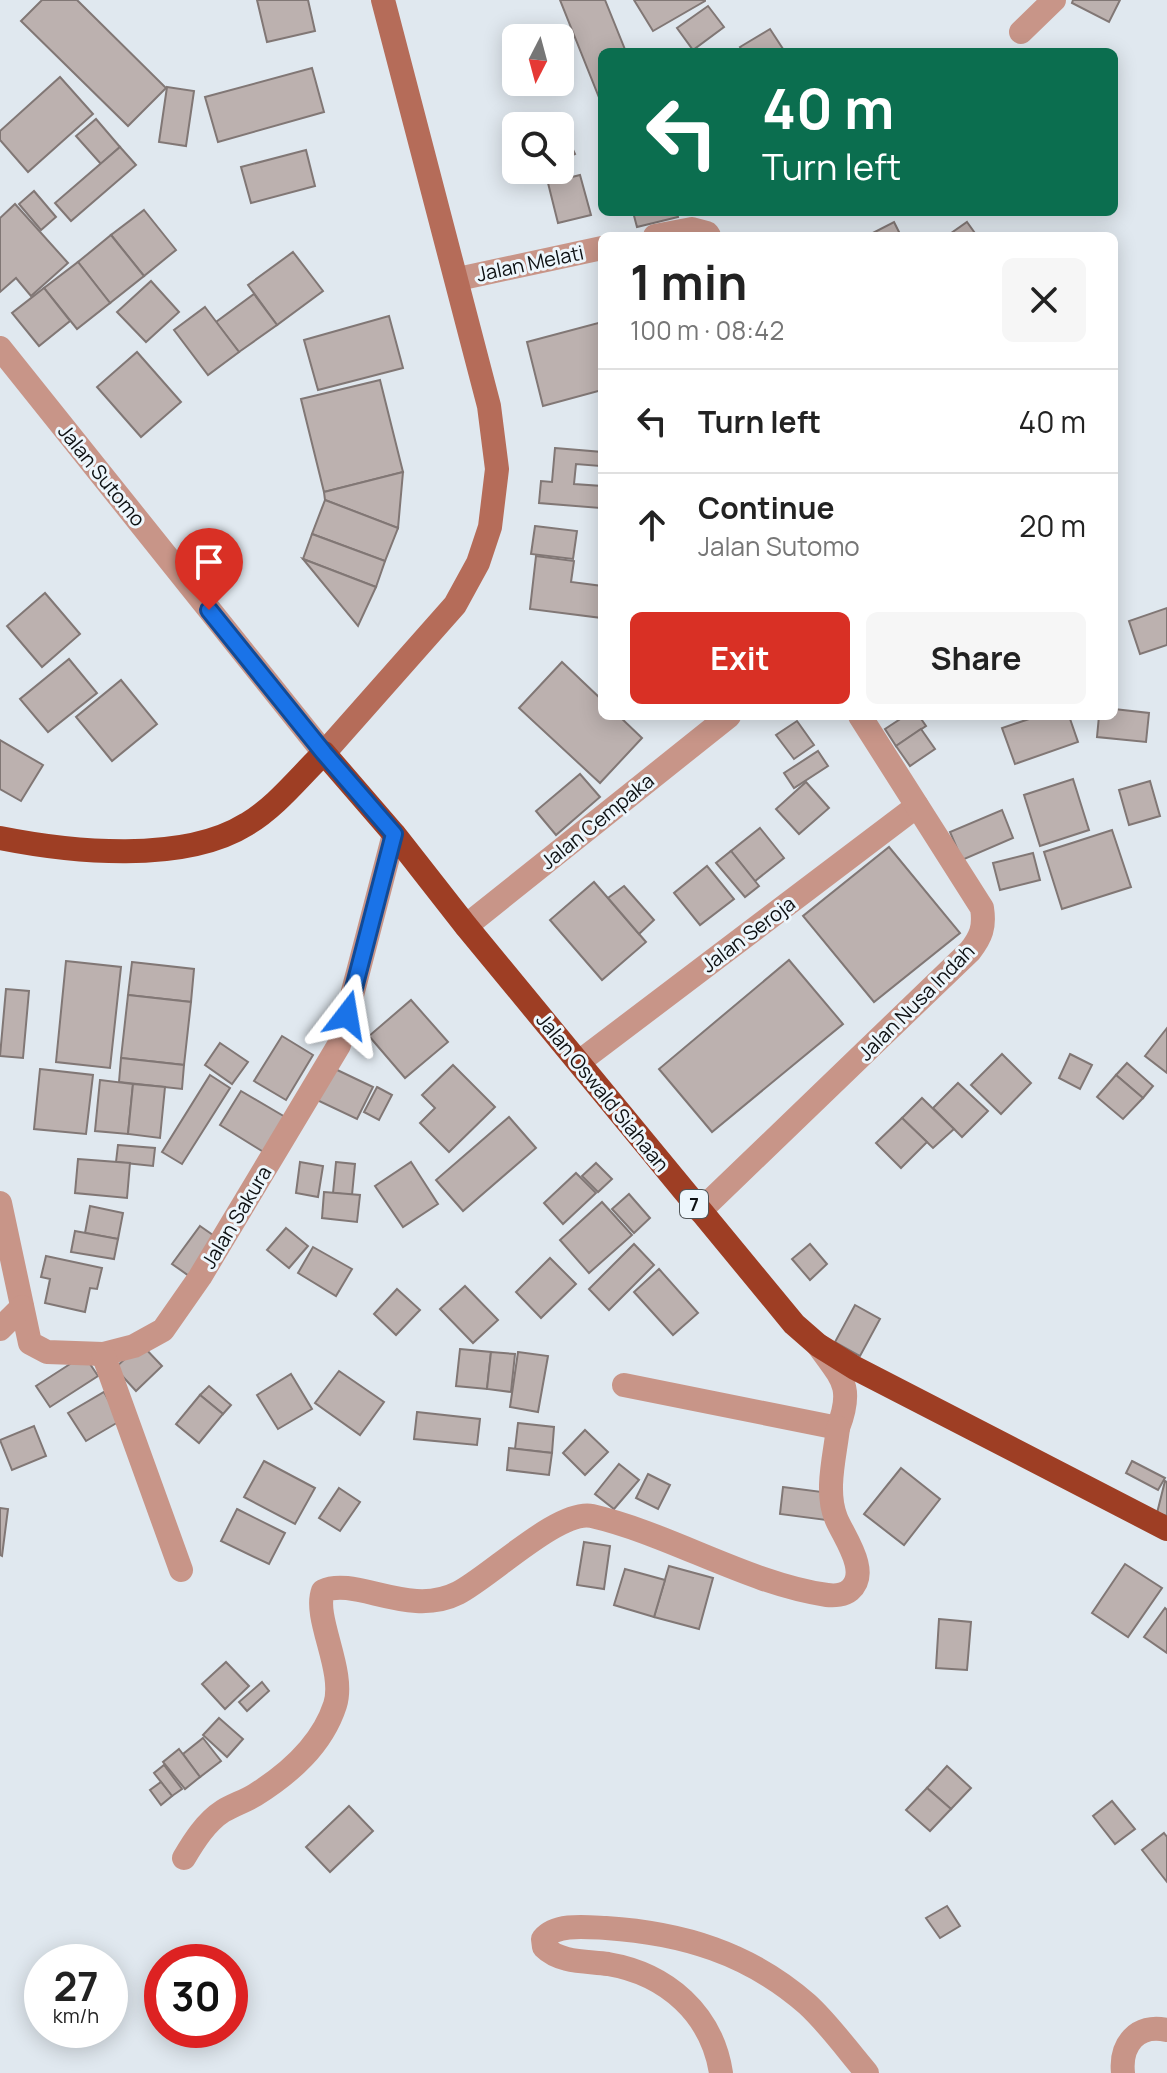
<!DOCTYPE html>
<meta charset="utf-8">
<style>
body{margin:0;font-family:Manrope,sans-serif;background:#f6f6f6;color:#222;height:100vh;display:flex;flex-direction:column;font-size:30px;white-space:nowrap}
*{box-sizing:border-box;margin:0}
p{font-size:26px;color:#767676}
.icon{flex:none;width:44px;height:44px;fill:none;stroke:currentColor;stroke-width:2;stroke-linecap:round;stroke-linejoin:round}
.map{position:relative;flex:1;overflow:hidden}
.panel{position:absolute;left:598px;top:232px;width:520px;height:488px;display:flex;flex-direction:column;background:#fff;border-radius:12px;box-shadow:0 4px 20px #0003}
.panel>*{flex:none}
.guide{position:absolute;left:598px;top:48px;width:520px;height:168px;border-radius:12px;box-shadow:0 4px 20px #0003;background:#0b6e4f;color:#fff;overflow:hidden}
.needle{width:52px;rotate:186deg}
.fabs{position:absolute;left:502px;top:24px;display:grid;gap:16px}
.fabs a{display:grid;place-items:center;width:72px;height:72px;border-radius:12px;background:#fff;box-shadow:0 4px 20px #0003;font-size:40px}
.speed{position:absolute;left:24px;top:1944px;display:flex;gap:16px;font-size:40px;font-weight:700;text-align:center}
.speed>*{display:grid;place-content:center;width:104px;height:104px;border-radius:50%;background:#fff;box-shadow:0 4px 20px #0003;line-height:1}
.speed small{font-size:20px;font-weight:400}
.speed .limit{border:12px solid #d22;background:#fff;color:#111}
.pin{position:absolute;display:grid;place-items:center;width:68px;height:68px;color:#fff;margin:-82px -34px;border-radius:50% 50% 50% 0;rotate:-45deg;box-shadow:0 0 8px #0007}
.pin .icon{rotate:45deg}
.me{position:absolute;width:88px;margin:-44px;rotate:14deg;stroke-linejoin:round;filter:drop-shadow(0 0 6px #0008)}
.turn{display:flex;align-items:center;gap:28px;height:168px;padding:0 32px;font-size:36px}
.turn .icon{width:104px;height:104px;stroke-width:2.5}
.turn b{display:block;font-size:56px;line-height:68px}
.round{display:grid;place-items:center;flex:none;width:84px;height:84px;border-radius:12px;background:#f6f6f6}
.headline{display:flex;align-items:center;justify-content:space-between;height:136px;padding:0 32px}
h1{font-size:48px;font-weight:700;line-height:60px}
.primary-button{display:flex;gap:16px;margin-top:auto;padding:16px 32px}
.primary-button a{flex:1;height:92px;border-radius:12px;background:#d93025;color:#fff;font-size:32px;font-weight:700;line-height:92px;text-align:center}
.primary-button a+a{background:#f6f6f6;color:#222}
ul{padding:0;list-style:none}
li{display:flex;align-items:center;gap:24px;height:104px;padding:0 32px;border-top:2px solid #e0e0e0}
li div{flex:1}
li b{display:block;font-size:30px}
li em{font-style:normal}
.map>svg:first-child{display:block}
.building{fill:#bcb1af;stroke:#817775;stroke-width:2}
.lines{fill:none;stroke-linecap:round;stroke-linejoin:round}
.minor{stroke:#c89588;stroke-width:24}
.tertiary{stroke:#c89588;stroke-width:24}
.secondary{stroke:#b56c59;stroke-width:24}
.trunk{stroke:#9e3e24;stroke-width:24}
.route-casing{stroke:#114b97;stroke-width:20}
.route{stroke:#1a73e8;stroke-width:14}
.labels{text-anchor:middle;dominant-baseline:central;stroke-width:6;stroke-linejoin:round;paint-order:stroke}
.shield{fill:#edf6fc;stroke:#515659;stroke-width:2}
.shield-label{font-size:18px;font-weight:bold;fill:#0e1113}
.street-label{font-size:20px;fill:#0e1113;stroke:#edf6fc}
</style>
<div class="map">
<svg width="1167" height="2073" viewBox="0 0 1167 2073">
<rect width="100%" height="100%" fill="#e0e8ef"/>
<g class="building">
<polygon points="42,0 77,0 166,88 128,126 21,21"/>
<polygon points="257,0 308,0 315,31 267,42"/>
<polygon points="560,0 605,0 626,52 602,52 602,105"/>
<polygon points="634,0 705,0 705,1 653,31"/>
<polygon points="1073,0 1120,0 1109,22 1072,3"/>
<polygon points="708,6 724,27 693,50 677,28"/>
<polygon points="770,29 785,52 743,52 740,47"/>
<polygon points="312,68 324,112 218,142 205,97"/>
<polygon points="60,77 93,114 28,172 0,140 0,131"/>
<polygon points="167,87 194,91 186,146 159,142"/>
<polygon points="96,119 120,147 101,164 76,136"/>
<polygon points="561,124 575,154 560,161 560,126 557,126"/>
<polygon points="120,147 136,165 71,221 55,203"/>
<polygon points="306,150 315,186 251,203 241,167"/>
<polygon points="580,175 591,215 558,223 548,183"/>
<polygon points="34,191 56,217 41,230 19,204"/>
<polygon points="15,204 68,263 31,296 16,278 0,292 0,218"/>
<polygon points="144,210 176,250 144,276 111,235"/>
<polygon points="633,212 677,212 678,217 637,227"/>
<polygon points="894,222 901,236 867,236"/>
<polygon points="967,222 977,236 947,236"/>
<polygon points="111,235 144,276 110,303 78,262"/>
<polygon points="293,252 323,291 277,325 248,285"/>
<polygon points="78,262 110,303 77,329 44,288"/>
<polygon points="151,281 179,312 146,342 117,312"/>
<polygon points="44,288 70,321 39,346 12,313"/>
<polygon points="254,294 277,325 239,352 216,322"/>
<polygon points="205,307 239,352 208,375 174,330"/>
<polygon points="389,316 403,368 318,390 304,340"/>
<polygon points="602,322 602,390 543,406 527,342"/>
<polygon points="137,352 181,402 141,437 97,387"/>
<polygon points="380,380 403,472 324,492 301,399"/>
<polygon points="555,448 602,452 600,466 576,464 574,484 602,486 600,508 539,503 541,481 552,482"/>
<polygon points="403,472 398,528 325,500 324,492"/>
<polygon points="325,500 398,528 385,561 312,534"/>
<polygon points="535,526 577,531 573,559 531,554"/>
<polygon points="312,534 385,561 376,587 303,559"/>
<polygon points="536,556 574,561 571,582 602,586 602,618 530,609"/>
<polygon points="303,559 376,587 358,626"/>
<polygon points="45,593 80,634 42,667 7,626"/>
<polygon points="1167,608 1167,645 1140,654 1129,621"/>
<polygon points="69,659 97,693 48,732 20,699"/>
<polygon points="562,662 602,700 602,716 619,716 642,738 600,783 519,708"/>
<polygon points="121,680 157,724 112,761 76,717"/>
<polygon points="1114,709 1149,713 1146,742 1097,737 1099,716 1114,716"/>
<polygon points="905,716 919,716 926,726 896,746 885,729"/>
<polygon points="1038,716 1069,716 1078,742 1015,764 1002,728"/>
<polygon points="797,721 814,745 794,759 776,735"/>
<polygon points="921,729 935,749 910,766 896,746"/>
<polygon points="0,740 43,765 21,801 0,789"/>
<polygon points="818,751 828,766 794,788 784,773"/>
<polygon points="580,774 600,797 556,835 536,811"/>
<polygon points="1073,779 1089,830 1040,846 1024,795"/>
<polygon points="1150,781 1160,816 1129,825 1119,790"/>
<polygon points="806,782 829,808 799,834 776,809"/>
<polygon points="1002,810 1013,838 962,860 950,832"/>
<polygon points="760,828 784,858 755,881 731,851"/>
<polygon points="1112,830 1131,887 1062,909 1044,852"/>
<polygon points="889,847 960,933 874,1002 803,916"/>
<polygon points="731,851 759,886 745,897 716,863"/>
<polygon points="1033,853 1040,880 1000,890 993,863"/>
<polygon points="707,866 734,899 700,925 674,893"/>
<polygon points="594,882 646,942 602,980 550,920"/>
<polygon points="624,886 654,920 639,934 608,898"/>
<polygon points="789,960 843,1024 712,1132 659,1069"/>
<polygon points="66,961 121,967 110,1068 56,1062"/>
<polygon points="132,962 194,969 191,1002 128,995"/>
<polygon points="6,989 29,991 23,1058 0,1056"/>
<polygon points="128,995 191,1002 184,1065 121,1058"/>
<polygon points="411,1000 448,1042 405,1078 369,1036"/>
<polygon points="1167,1028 1167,1073 1145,1056"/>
<polygon points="282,1036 313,1055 286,1100 254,1081"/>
<polygon points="220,1043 248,1062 232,1084 205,1065"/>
<polygon points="1002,1054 1031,1083 1001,1114 971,1085"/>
<polygon points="1070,1054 1092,1065 1080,1089 1059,1078"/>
<polygon points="121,1058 184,1065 182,1089 119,1082"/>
<polygon points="1127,1063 1153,1086 1143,1098 1116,1075"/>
<polygon points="453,1065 495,1107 449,1152 420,1123 435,1108 422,1095"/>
<polygon points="333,1068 373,1087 357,1119 317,1100"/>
<polygon points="40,1069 93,1075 86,1134 34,1129"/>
<polygon points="210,1075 230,1088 182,1164 162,1152"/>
<polygon points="1116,1075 1143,1098 1123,1119 1097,1097"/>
<polygon points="100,1080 133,1084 128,1134 95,1131"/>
<polygon points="958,1083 988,1111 962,1137 933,1108"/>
<polygon points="133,1084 165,1087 160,1138 128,1134"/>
<polygon points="377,1087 392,1095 379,1120 364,1112"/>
<polygon points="241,1091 292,1121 270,1156 220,1125"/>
<polygon points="922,1098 954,1129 933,1148 902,1118"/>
<polygon points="509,1117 536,1148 463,1211 436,1180"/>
<polygon points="902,1118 927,1142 901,1168 876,1143"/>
<polygon points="118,1145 155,1148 153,1166 116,1162"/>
<polygon points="78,1159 130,1163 127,1198 75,1193"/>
<polygon points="300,1162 323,1166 318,1197 296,1193"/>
<polygon points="336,1162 355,1164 352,1195 333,1193"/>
<polygon points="411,1162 438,1204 403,1227 375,1186"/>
<polygon points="596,1163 612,1179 598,1192 582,1176"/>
<polygon points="576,1173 596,1193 563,1224 544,1203"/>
<polygon points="324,1192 360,1195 357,1222 322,1218"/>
<polygon points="629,1194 650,1218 634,1233 612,1209"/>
<polygon points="602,1202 632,1235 589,1273 560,1240"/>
<polygon points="90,1206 123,1213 118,1239 85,1233"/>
<polygon points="200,1226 220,1240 192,1278 172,1264"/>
<polygon points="286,1228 308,1246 289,1268 267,1250"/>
<polygon points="75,1231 118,1239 114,1259 71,1252"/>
<polygon points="634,1244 654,1265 609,1310 589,1289"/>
<polygon points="810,1244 827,1264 810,1280 792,1259"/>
<polygon points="313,1247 352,1269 336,1296 298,1273"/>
<polygon points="46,1256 102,1268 97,1289 90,1288 85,1312 45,1303 50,1279 41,1277"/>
<polygon points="550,1258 576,1284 541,1318 516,1292"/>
<polygon points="659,1269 698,1313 673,1335 634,1292"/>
<polygon points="465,1286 498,1320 473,1343 440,1309"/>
<polygon points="397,1289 420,1310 396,1335 374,1314"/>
<polygon points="855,1305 880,1319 860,1356 835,1342"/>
<polygon points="141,1344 162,1366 136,1391 115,1368"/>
<polygon points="460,1349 491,1352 487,1389 456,1386"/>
<polygon points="491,1352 515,1354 511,1392 487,1389"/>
<polygon points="518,1352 548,1356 538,1412 510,1407"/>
<polygon points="84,1355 98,1376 50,1407 36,1386"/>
<polygon points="339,1371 384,1402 360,1435 315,1403"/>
<polygon points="291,1374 312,1409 278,1429 257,1395"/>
<polygon points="209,1386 231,1405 223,1414 200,1395"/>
<polygon points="104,1392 120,1421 86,1441 68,1413"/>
<polygon points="200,1395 223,1414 199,1443 176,1424"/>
<polygon points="417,1412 480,1419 477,1445 414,1439"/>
<polygon points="518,1423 554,1427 552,1453 515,1449"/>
<polygon points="34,1426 46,1456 12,1470 0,1440"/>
<polygon points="585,1430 608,1452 585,1475 563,1453"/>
<polygon points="509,1448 552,1453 549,1475 507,1470"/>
<polygon points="264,1461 315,1488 295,1524 244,1497"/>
<polygon points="1132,1461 1165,1478 1158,1490 1126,1473"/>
<polygon points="619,1464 639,1480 614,1509 595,1494"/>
<polygon points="901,1468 940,1499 904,1545 864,1514"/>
<polygon points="648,1474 670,1485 658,1509 636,1498"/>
<polygon points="1165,1481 1167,1482 1167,1516 1157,1513"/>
<polygon points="783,1487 830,1493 826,1520 780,1514"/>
<polygon points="339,1488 360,1502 340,1531 319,1518"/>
<polygon points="0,1508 8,1509 2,1556 0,1555"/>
<polygon points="237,1509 285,1533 269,1564 221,1541"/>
<polygon points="584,1542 610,1546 604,1589 577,1585"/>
<polygon points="1125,1564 1162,1588 1128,1637 1092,1613"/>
<polygon points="669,1566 713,1578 699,1629 654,1617"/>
<polygon points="625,1569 665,1580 654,1617 614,1605"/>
<polygon points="1165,1608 1167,1610 1167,1653 1144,1637"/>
<polygon points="939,1619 971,1622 967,1670 936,1668"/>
<polygon points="226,1662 249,1686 225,1709 202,1684"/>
<polygon points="262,1682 269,1691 247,1711 239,1702"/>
<polygon points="219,1718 243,1739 227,1757 203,1735"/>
<polygon points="203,1738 221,1761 200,1777 183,1754"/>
<polygon points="179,1749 200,1777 185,1789 163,1762"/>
<polygon points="164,1765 182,1789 172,1796 154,1773"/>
<polygon points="947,1766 971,1788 951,1809 927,1788"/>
<polygon points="161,1782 172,1796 161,1805 150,1790"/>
<polygon points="927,1788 951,1809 930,1831 906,1810"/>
<polygon points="1112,1801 1135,1829 1115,1844 1093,1816"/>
<polygon points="349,1806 373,1831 330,1872 306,1847"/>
<polygon points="1164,1833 1167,1837 1167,1882 1142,1850"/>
<polygon points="947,1906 960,1926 940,1938 926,1918"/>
</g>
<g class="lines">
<g class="minor">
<polyline points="1021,32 1054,0"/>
<polyline points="655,236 692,229 707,233 709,236"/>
<polyline points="458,279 602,248"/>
<polyline points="466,926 729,716"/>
<polyline points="579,1062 917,806"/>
<polyline points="0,1203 30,1343 47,1352 103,1354 134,1346 163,1330 200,1277 339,1045 394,834"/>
<path d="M700 1211 970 951C981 937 985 927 982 908L860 716"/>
<polyline points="0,1329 22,1307"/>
<polyline points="103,1354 181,1570"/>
<path d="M624 1385 838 1428C854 1386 842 1379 818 1345"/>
<path d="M184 1858C194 1841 206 1822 223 1811 233 1805 245 1801 255 1795 290 1773 322 1745 335 1705 346 1671 313 1618 323 1591 355 1576 409 1618 458 1593 491 1576 559 1509 592 1516 670 1534 749 1584 827 1595 834 1596 844 1595 850 1590 871 1572 843 1536 836 1518 825 1491 835 1456 838 1428"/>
<path d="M721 2073C712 2014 667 1974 608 1964 587 1961 560 1963 544 1947L543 1939C556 1923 587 1927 606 1928 682 1933 749 1953 807 2004 829 2024 848 2051 867 2073"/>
<path d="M1123 2073C1120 2045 1137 2023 1167 2030"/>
</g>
<polyline class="tertiary" points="0,348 324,753"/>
<polyline class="secondary" points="324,753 455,605 478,563 490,527 497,469 489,406 383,0"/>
<path class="trunk" d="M0 838C70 852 183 864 247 824 276 807 300 776 324 753L394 834 466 926 794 1324 818 1345 855 1368 1167 1529"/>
</g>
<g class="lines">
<defs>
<polyline id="route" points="209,610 324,753 394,834 347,1015"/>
</defs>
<use href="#route" class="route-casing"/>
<use href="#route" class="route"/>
</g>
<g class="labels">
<rect class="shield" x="680" y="1190" width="28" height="28" rx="6"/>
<g class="shield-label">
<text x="694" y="1204">7</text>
</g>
<g class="street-label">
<text transform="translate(530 263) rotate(-12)">Jalan Melati</text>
<text transform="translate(102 475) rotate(51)">Jalan Sutomo</text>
<text transform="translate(597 821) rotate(-39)">Jalan Cempaka</text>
<text transform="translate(748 934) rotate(-37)">Jalan Seroja</text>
<text transform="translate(916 1002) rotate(-45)">Jalan Nusa Indah</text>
<text transform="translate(603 1092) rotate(51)">Jalan Oswald Siahaan</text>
<text transform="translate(236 1217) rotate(-59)">Jalan Sakura</text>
</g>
</g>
</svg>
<div class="fabs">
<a><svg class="needle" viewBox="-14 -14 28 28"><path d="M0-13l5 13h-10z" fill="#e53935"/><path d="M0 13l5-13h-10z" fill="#767676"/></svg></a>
<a><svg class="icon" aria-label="search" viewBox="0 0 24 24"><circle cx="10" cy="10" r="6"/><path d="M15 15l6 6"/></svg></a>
</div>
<div class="speed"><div>27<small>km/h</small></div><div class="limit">30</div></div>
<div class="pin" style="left:209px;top:610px;background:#d93025"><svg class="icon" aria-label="arrive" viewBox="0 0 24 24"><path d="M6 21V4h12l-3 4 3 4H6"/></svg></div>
<svg class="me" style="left:347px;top:1015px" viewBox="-20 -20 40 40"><path d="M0-17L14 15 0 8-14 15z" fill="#1a73e8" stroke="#fff" stroke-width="4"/></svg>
<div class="guide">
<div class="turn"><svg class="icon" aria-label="left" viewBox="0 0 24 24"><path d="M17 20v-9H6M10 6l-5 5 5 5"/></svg><div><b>40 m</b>Turn left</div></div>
</div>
<section class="panel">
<div class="headline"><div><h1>1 min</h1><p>100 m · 08:42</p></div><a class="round"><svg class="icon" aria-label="close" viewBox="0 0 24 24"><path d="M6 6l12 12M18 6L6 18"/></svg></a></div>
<ul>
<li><svg class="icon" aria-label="left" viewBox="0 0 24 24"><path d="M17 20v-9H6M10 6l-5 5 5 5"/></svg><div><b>Turn left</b></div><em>40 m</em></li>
<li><svg class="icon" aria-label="ahead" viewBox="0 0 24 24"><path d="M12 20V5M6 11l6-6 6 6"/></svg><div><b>Continue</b><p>Jalan Sutomo</p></div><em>20 m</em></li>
</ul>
<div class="primary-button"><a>Exit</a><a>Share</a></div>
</section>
</div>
